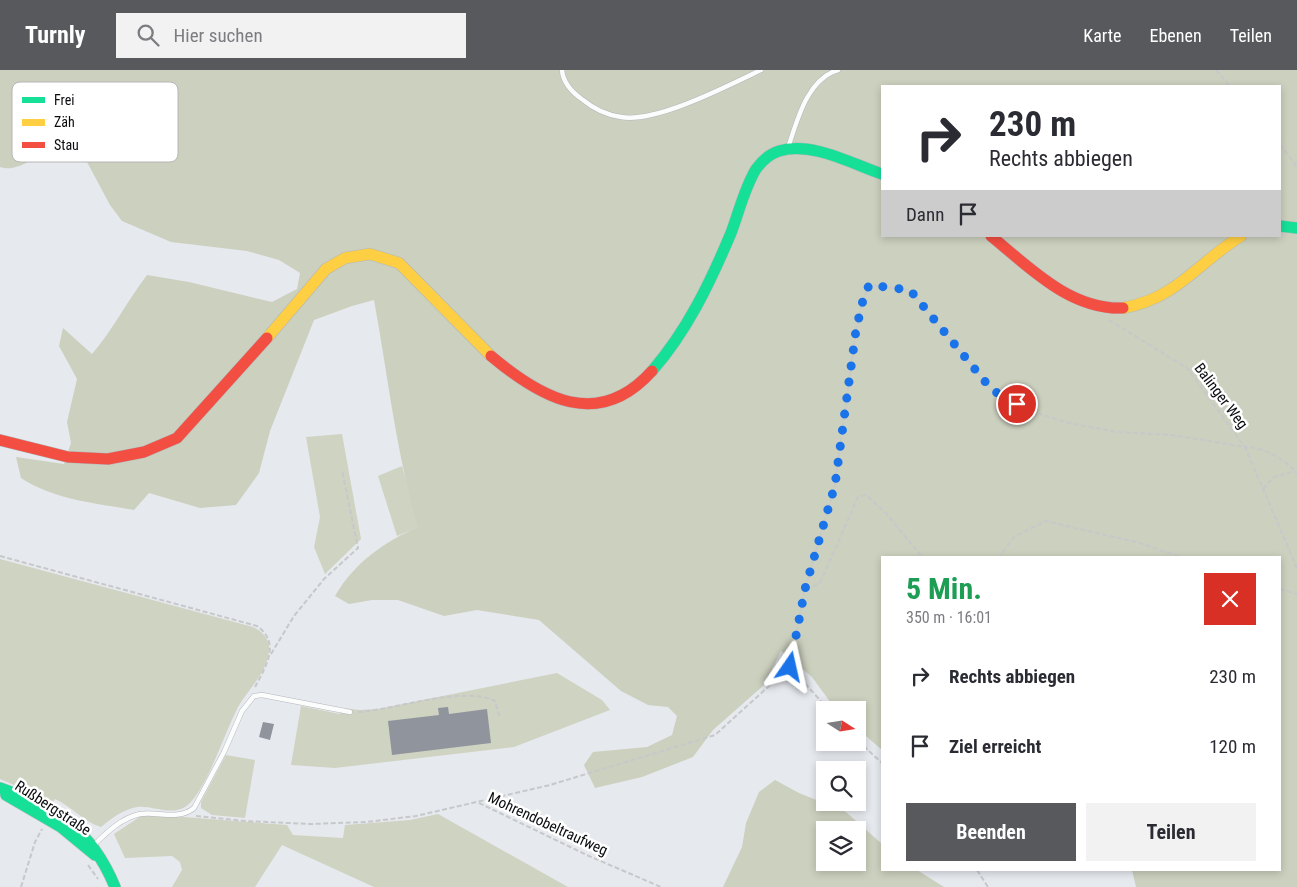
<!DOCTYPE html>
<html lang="de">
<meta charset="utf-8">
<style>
body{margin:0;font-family:"Roboto Condensed",sans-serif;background:#f2f2f3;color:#2b2b33;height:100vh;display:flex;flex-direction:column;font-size:19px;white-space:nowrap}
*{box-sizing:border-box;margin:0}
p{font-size:16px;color:#7c7c81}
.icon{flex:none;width:28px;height:28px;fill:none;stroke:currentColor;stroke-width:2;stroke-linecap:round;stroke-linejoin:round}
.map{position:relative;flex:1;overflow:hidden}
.panel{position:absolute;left:881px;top:486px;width:400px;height:315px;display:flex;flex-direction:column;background:#fff;border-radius:0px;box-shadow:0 2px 8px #0003}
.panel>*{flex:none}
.guide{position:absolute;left:881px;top:15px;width:400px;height:152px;border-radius:0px;box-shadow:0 2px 8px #0003;background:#fff;color:#2b2b33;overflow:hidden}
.needle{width:32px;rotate:102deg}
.fabs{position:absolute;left:816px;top:631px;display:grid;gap:10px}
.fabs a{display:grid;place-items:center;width:50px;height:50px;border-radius:0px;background:#fff;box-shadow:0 2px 8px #0003;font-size:25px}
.pin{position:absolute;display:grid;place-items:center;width:42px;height:42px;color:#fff;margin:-21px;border:2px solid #fff;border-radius:50%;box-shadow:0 1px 5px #0007}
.me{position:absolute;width:55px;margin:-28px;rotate:11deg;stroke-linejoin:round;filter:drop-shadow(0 0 4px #0008)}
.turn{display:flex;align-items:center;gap:18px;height:105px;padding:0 25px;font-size:22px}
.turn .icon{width:65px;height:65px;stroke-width:2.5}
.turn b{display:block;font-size:35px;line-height:42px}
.then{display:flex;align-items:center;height:48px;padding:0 25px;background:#0003;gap:10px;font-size:19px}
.round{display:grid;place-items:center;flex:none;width:52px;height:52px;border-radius:0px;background:#f2f2f3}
.overview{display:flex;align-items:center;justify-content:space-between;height:85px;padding:0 25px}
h1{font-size:30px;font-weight:700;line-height:38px;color:#1e9e55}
.button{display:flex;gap:10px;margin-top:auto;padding:10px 25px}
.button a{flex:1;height:58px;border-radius:0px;background:#57595c;color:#fff;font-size:20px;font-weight:700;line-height:58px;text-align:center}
.button a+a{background:#f2f2f3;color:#2b2b33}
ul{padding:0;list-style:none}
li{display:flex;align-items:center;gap:15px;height:70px;padding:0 25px}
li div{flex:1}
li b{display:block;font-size:19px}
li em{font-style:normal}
header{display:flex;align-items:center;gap:30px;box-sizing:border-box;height:70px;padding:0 25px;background:#57595c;color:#fff}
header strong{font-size:24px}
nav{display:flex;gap:28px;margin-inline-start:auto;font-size:18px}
.search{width:350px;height:45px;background:#f2f2f3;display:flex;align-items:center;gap:12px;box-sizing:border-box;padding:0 18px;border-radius:0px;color:#7c7c81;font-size:19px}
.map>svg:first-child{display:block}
.green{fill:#cfd3c2}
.forest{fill:#ccd0be;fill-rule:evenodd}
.building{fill:#90949c}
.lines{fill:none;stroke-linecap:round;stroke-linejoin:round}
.lane-casing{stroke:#b4b7bb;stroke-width:5.5}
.fast-casing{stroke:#b4b7bb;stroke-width:12}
.slow-casing{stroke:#b4b7bb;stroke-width:12}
.jam-casing{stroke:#b4b7bb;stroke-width:12}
.path{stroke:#c7c8ca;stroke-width:2;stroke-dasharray:5 2.5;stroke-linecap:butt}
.lane{stroke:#fbfcfc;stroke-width:4.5}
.fast{stroke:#16e098;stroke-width:11}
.slow{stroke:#ffcf43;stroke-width:11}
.jam{stroke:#f24e42;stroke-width:11}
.route{stroke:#1a73e8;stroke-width:9;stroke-dasharray:0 16.2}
.labels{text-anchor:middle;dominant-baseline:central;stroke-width:5;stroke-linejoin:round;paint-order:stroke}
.street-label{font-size:15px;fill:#0a0b0e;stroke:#fff}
.key{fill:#fff;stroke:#b6b6b7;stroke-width:1}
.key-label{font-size:14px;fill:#0a0b0e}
</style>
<header>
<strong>Turnly</strong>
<div class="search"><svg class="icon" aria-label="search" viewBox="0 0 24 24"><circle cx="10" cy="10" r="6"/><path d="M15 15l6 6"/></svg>Hier suchen</div>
<nav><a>Karte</a><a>Ebenen</a><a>Teilen</a></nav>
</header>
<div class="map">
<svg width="1297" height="817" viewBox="0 0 1297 817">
<rect width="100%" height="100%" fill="#e6e9ee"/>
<g class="green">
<polygon points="342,364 361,469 325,504 314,477 320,447 306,367"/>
<polygon points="402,396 419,457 397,466 378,406"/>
<path d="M0 489 253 557C261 561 268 567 269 576 270 600 249 618 238 637 226 659 205 725 185 737 170 746 152 735 137 737 122 740 112 748 101 757 84 752 71 736 55 729L53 732 0 709Z"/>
<polygon points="557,603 602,630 610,640 514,677 335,698 291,695 301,636 340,644 341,638 360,640 378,639"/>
<polygon points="226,685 255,690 245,748 212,745 201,738 201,732"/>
<polygon points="438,744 568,817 374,817 282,775 255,817 172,817 182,800 180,792 172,786 125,788 114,764 141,746 157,745 287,755 293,765 343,768 345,755 410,750"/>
</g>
<g class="forest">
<path d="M0 0H1297V817H1136L1132 800H1280V488H882V680L858 659V640H836L812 607 781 581 764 615 713 660 693 687 642 707 595 718 584 695 593 682 647 677 672 665 677 646 668 637 648 635 621 621 539 550 477 540 444 546 398 530H372L349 534 335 526C354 493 384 472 418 457 396 383 388 306 374 230L352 236 314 250 270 361 259 403 236 435 200 438 149 423 134 440C95 433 55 430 21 408L16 387 64 394 71 373 67 352 77 309 59 276 63 258 92 284C113 260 127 231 147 205L189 212 272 232 297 219 300 203 279 190 247 181 171 172 122 151 110 135 87 92 56 22 43 26 49 46 48 79C36 87 16 103 0 97ZM882 16H1280V166H882Z"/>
<path d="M775 710 799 723 846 742 882 774V800H917L944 817H723L742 777 746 753 759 722ZM825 760H858V792H825Z"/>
</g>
<g class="building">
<polygon points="448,637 449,644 487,639 491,673 392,685 388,651 439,645 438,638"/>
<polygon points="263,652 274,654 270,670 259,667"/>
</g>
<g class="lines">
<defs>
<g id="lane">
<path d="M562 0C563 13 573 23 583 30 594 39 606 45 621 47 657 53 727 16 761 0"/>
<path d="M788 78C797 51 807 9 838 0"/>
<path d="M95 774C108 761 122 748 140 744 158 741 178 751 194 738L224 682 242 641 254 626 262 625 350 642"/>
</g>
<g id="fast">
<polyline points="1280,156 1297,158"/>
<path d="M652 301C687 261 710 213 731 163 739 142 744 119 756 99 762 91 769 84 779 81 812 71 852 94 882 104"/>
<path d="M0 718C57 738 91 759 115 817"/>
<polyline points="6,725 61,757 95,785"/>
</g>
<g id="slow">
<path d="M1123 238C1178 228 1197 193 1241 166"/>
<polyline points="267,268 326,199 345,188 370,184 399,193 491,286"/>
</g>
<g id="jam">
<path d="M991 166C1029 197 1070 240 1123 238"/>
<path d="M491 286C541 328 598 361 652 301"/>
<polyline points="0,370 68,387 108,389 144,382 177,368 267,268"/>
</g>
</defs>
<use href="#lane" class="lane-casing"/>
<use href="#fast" class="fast-casing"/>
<use href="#slow" class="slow-casing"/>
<use href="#jam" class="jam-casing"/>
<g class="path">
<polyline points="1216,0 1230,16"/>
<polyline points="1280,74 1297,97"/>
<path d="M1109 250 1187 298 1245 377C1267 378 1282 388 1297 403"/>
<polyline points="1263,419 1274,407 1295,401"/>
<path d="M0 486 257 556C281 573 266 596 255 617"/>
<polyline points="998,488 1014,467 1045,451 1140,473 1183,488"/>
<polyline points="806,519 820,513 858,427 866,425 885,442 923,488"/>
<polyline points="1280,519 1297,524"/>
<polyline points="271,584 294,546 324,509 358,478 342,400"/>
<polyline points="790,597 829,640"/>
<path d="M358 642C395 640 462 615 495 631L500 648"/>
<polyline points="858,671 882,693"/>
<polyline points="479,733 589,786 661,817"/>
<polyline points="196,746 245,751 310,754 367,752 416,746 550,715 715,665 790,597 805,519 835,415 856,260 863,230 869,215 910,220 992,320 1030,341 1069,353 1117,362 1172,365 1245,377 1297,498"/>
<polyline points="88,795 98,809"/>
<polyline points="977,800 988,817"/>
<polyline points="21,817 35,772 42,759"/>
</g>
<use href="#lane" class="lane"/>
<use href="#fast" class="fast"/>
<use href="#slow" class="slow"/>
<use href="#jam" class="jam"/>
</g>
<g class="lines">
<polyline class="route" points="790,597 805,519 835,415 856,260 863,230 869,215 910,220 992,320 1017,334"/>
</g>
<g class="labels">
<g class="street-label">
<text transform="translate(1221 326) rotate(53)">Balinger Weg</text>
<text transform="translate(53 738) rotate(33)">Rußbergstraße</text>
<text transform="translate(548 754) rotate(25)">Mohrendobeltraufweg</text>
</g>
</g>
<rect x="12" y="12" width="166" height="80" rx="8" class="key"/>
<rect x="22" y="27" width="23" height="6" fill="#16e098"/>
<rect x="22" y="49" width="23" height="7" fill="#ffcf43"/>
<rect x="22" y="72" width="23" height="6" fill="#f24e42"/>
<g class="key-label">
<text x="54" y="35">Frei</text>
<text x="54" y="57">Zäh</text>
<text x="54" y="80">Stau</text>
</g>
</svg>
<div class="fabs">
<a><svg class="needle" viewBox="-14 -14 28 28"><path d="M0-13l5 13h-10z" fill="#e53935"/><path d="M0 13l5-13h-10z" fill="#7c7c81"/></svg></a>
<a><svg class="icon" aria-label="search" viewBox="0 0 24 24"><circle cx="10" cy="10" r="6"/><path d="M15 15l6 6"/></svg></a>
<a><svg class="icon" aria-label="layers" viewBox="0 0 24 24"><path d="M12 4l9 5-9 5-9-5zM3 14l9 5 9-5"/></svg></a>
</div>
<div class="pin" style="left:1017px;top:334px;background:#d93025"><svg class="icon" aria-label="arrive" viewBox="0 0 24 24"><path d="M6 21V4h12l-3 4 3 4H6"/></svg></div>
<svg class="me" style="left:790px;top:597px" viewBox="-20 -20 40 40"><path d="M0-17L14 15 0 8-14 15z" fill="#1a73e8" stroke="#fff" stroke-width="4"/></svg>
<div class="guide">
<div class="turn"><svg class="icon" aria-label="right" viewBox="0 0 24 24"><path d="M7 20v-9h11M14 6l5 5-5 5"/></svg><div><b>230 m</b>Rechts abbiegen</div></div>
<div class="then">Dann<svg class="icon" aria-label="arrive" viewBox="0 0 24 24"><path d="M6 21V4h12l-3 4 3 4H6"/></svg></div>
</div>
<section class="panel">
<div class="overview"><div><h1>5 Min.</h1><p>350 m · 16:01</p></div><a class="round" style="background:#d93025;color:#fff"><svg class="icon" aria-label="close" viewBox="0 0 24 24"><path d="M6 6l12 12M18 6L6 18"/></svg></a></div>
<ul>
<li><svg class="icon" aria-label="right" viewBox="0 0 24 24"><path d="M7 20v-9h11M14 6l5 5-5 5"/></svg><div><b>Rechts abbiegen</b></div><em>230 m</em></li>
<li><svg class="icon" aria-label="arrive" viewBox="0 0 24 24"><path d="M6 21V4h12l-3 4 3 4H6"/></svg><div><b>Ziel erreicht</b></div><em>120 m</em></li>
</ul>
<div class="button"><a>Beenden</a><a>Teilen</a></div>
</section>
</div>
